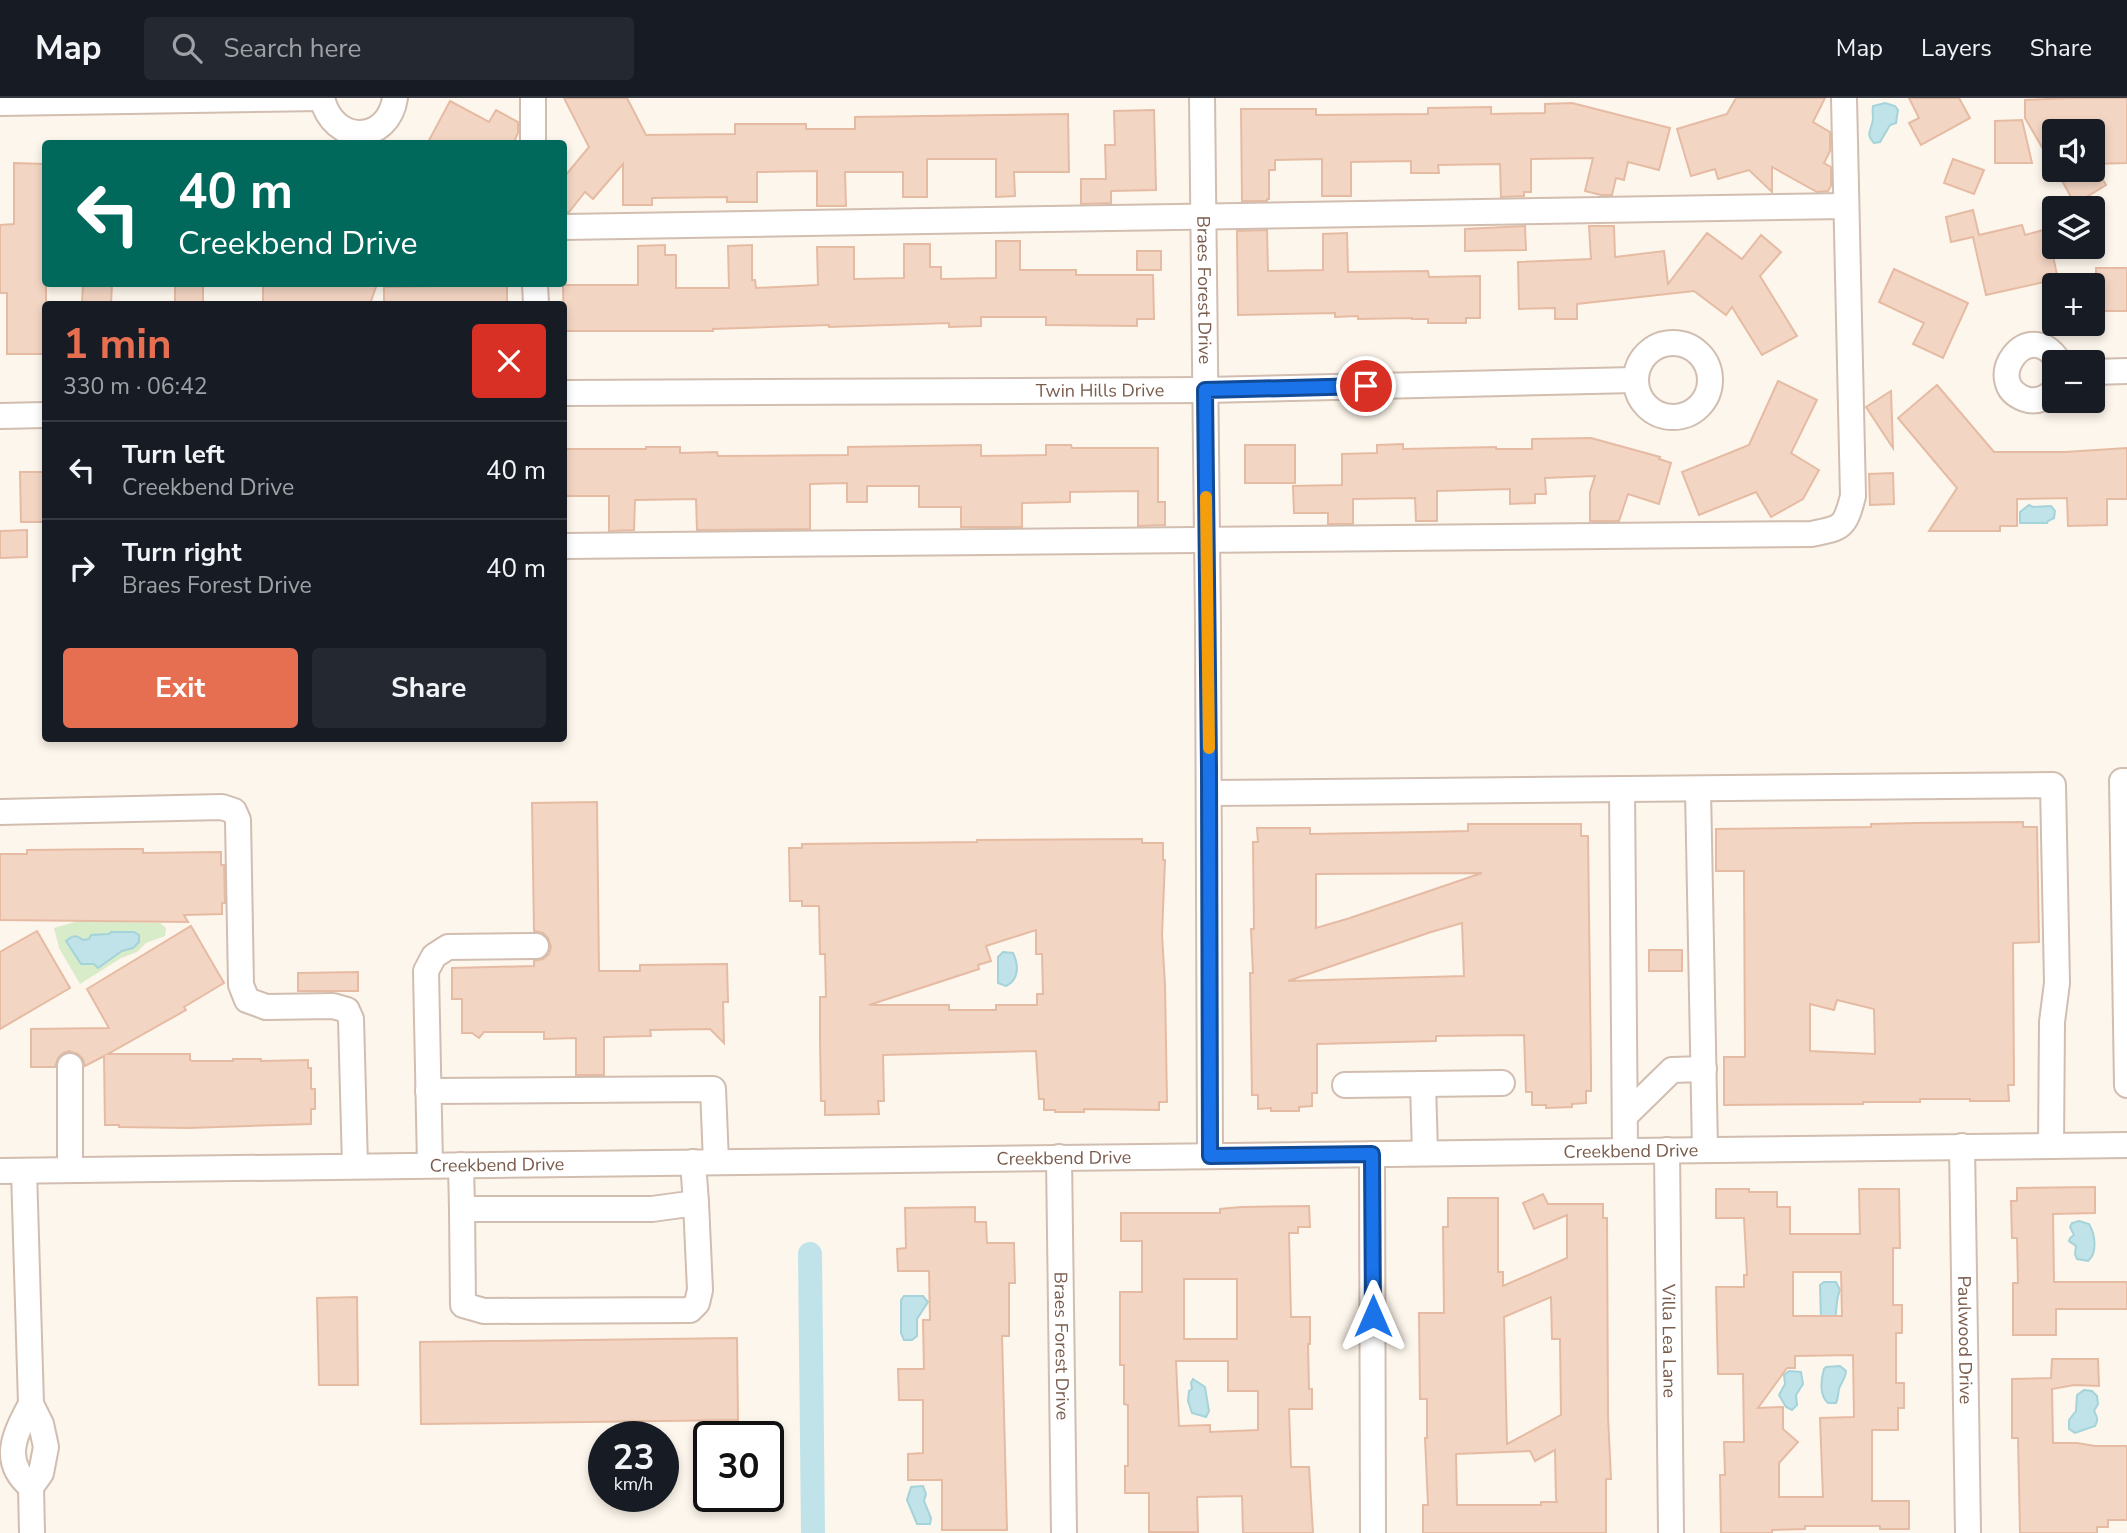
<!DOCTYPE html>
<meta charset="utf-8">
<style>
body{margin:0;font-family:"Nunito Sans",sans-serif;background:#242831;color:#f1f3f6;height:100vh;display:flex;flex-direction:column;font-size:26px;white-space:nowrap}
*{box-sizing:border-box;margin:0}
p{font-size:23px;color:#9ea1a6}
.icon{flex:none;width:38px;height:38px;fill:none;stroke:currentColor;stroke-width:2;stroke-linecap:round;stroke-linejoin:round}
.map{position:relative;flex:1;overflow:hidden}
.side{position:absolute;left:42px;top:203px;width:525px;height:441px;display:flex;flex-direction:column;background:#171b24;border-radius:7px;box-shadow:0 4px 10px #0003}
.side>*{flex:none}
.banner{position:absolute;left:42px;top:42px;width:525px;height:147px;border-radius:7px;box-shadow:0 4px 10px #0003;background:#00695c;color:#fff;overflow:hidden}
.tools{position:absolute;left:2042px;top:21px;display:grid;gap:14px}
.tools a{display:grid;place-items:center;width:63px;height:63px;border-radius:7px;background:#171b24;box-shadow:0 4px 10px #0003;font-size:35px}
.speed{position:absolute;left:588px;top:1323px;display:flex;gap:14px;font-size:35px;font-weight:700;text-align:center}
.speed>*{display:grid;place-content:center;width:91px;height:91px;border-radius:50%;background:#171b24;box-shadow:0 4px 10px #0003;line-height:1}
.speed small{font-size:18px;font-weight:400}
.speed .limit{border:4px solid #111;border-radius:10px;background:#fff;color:#111}
.pin{position:absolute;display:grid;place-items:center;width:60px;height:60px;color:#fff;margin:-30px;border:4px solid #fff;border-radius:50%;box-shadow:0 2px 7px #0007}
.me{position:absolute;width:77px;margin:-38px;rotate:0deg;stroke-linejoin:round;filter:drop-shadow(0 0 5px #0008)}
.turn{display:flex;align-items:center;gap:24px;height:147px;padding:0 21px;font-size:32px}
.turn .icon{width:91px;height:91px;stroke-width:2.5}
.turn b{display:block;font-size:49px;line-height:60px}
.round{display:grid;place-items:center;flex:none;width:74px;height:74px;border-radius:7px;background:#242831}
.headline{display:flex;align-items:center;justify-content:space-between;height:119px;padding:0 21px}
h1{font-size:42px;font-weight:700;line-height:52px;color:#e76f51}
.action{display:flex;gap:14px;margin-top:auto;padding:14px 21px}
.action a{flex:1;height:80px;border-radius:7px;background:#e76f51;color:#fff;font-size:28px;font-weight:700;line-height:80px;text-align:center}
.action a+a{background:#242831;color:#f1f3f6}
ul{padding:0;list-style:none}
li{display:flex;align-items:center;gap:21px;height:98px;padding:0 21px;border-top:2px solid #363941}
li div{flex:1}
li b{display:block;font-size:26px}
li em{font-style:normal}
header{display:flex;align-items:center;gap:42px;box-sizing:border-box;height:98px;padding:0 35px;background:#171b24;border-bottom:2px solid #363941}
header strong{font-size:33px}
nav{display:flex;gap:38px;margin-inline-start:auto;font-size:24px}
.search{width:490px;height:63px;background:#242831;display:flex;align-items:center;gap:18px;box-sizing:border-box;padding:0 24px;border-radius:7px;color:#9ea1a6;font-size:26px}
.map>svg:first-child{display:block}
.green{fill:#d8ecc9}
.water{fill:#bfe3e8;stroke:#a5d3da;stroke-width:2}
.lines{fill:none;stroke-linecap:round;stroke-linejoin:round}
.canal{stroke:#bfe3e8;stroke-width:24}
.building{fill:#f3d5c3;stroke:#e6bba3;stroke-width:2;fill-rule:evenodd}
.minor-casing{stroke:#d1beb0;stroke-width:28}
.minor{stroke:#fff;stroke-width:24}
.route-casing{stroke:#114b97;stroke-width:18}
.route{stroke:#1a73e8;stroke-width:12}
.slow{stroke:#f59e0b;stroke-width:12}
.labels{text-anchor:middle;dominant-baseline:central;stroke-width:5;stroke-linejoin:round;paint-order:stroke}
.street-label{font-size:18px;fill:#7a5c4d;stroke:#fffaf3}
</style>
<header>
<strong>Map</strong>
<div class="search"><svg class="icon" aria-label="search" viewBox="0 0 24 24"><circle cx="10" cy="10" r="6"/><path d="M15 15l6 6"/></svg>Search here</div>
<nav><a>Map</a><a>Layers</a><a>Share</a></nav>
</header>
<div class="map">
<svg width="2127" height="1435" viewBox="0 0 2127 1435">
<rect width="100%" height="100%" fill="#fdf6ec"/>
<polygon class="green" points="78,823 160,825 166,830 165,838 146,845 137,854 121,860 80,886 59,850 54,830"/>
<g class="water">
<path d="M1885 5 1895 8 1898 12 1896 25 1890 27 1880 44 1874 45C1864 35 1873 31 1873 20 1873 16 1872 12 1873 8Z"/>
<polygon points="2029,407 2033,409 2051,408 2055,413 2054,420 2048,423 2047,425 2020,425 2020,414"/>
<path d="M111 834H134L139 837V844L133 850 122 853 98 870 94 866H81L66 843C73 837 76 837 83 842L89 841 91 837 109 836Z"/>
<path d="M1003 854 1013 855C1019 867 1019 882 1006 888L998 885V859Z"/>
<path d="M2079 1123 2089 1126C2095 1136 2098 1155 2088 1163L2077 1161 2075 1156 2076 1148 2069 1143 2070 1140 2074 1137 2070 1129 2072 1125Z"/>
<path d="M1824 1184H1836L1840 1192C1835 1203 1838 1212 1834 1223L1821 1222 1820 1187Z"/>
<polygon points="904,1198 923,1198 928,1204 917,1221 917,1238 912,1242 904,1242 901,1235 901,1202"/>
<path d="M1840 1268 1846 1273C1846 1280 1841 1284 1839 1291 1838 1296 1838 1301 1836 1305H1828C1819 1297 1821 1282 1824 1271L1826 1269Z"/>
<polygon points="1789,1273 1801,1274 1803,1286 1796,1297 1797,1307 1792,1312 1786,1309 1779,1297 1785,1286 1784,1277"/>
<polygon points="1193,1281 1205,1289 1209,1313 1206,1319 1192,1315 1188,1303 1189,1293 1192,1291 1191,1285"/>
<path d="M2084 1292 2092 1293 2097 1298 2098 1306 2094 1313C2097 1319 2099 1321 2095 1328L2075 1335 2069 1331V1322L2076 1313 2077 1297Z"/>
<polygon points="923,1388 926,1396 924,1403 931,1420 930,1426 917,1426 907,1402 911,1389"/>
</g>
<g class="lines">
<polyline class="canal" points="810,1156 813,1435"/>
</g>
<g class="building">
<polygon points="564,0 627,0 646,37 735,36 735,26 806,26 806,31 855,31 855,19 1068,16 1069,74 1014,74 1015,98 996,99 996,61 927,61 927,99 903,99 903,74 845,74 846,108 817,108 817,73 757,74 757,104 727,104 727,99 652,100 652,107 623,107 623,66 593,101 585,94 569,114 564,114 564,79 589,49"/>
<polygon points="1736,0 1825,0 1813,24 1830,34 1830,53 1824,65 1831,69 1831,88 1828,93 1817,94 1772,69 1772,94 1749,72 1718,81 1715,71 1691,78 1677,31 1727,16"/>
<polygon points="1909,0 1959,0 1970,20 1921,47 1909,25 1919,20"/>
<polygon points="2070,0 2127,0 2127,65 2093,66 2093,33 2054,33 2054,70 2025,20 2025,2"/>
<polygon points="450,3 489,24 496,12 518,24 518,35 513,46 427,46"/>
<polygon points="1572,5 1670,30 1659,72 1628,64 1624,82 1616,80 1612,97 1601,97 1585,93 1593,60 1531,61 1531,94 1524,94 1524,98 1501,99 1500,66 1438,67 1439,75 1411,75 1411,63 1351,64 1351,98 1322,98 1322,61 1275,62 1275,72 1269,72 1269,101 1267,101 1267,103 1242,103 1241,11 1316,11 1316,17 1428,16 1428,10 1491,9 1491,16 1545,15 1545,6"/>
<polygon points="1154,12 1156,92 1111,93 1111,105 1081,106 1081,81 1106,81 1105,47 1115,47 1114,13"/>
<polygon points="2022,22 2032,65 1995,65 1995,23"/>
<polygon points="1953,61 1984,72 1974,96 1944,85"/>
<polygon points="14,65 46,66 46,256 7,256 7,195 0,195 0,127 14,126"/>
<polygon points="2056,72 2097,72 2106,87 2075,106"/>
<polygon points="1973,112 1979,137 2022,127 2025,137 2047,131 2058,181 1986,197 1973,139 1951,144 1946,119"/>
<polygon points="1525,128 1526,152 1465,153 1465,131"/>
<polygon points="1589,128 1614,128 1615,159 1664,153 1668,186 1707,135 1742,161 1761,137 1781,154 1760,178 1797,238 1762,257 1732,209 1726,217 1694,193 1577,206 1577,221 1555,221 1555,210 1519,211 1518,164 1591,161"/>
<polygon points="1267,132 1268,173 1323,172 1323,136 1347,135 1348,174 1428,173 1429,179 1480,178 1480,220 1466,220 1466,225 1428,225 1428,221 1412,221 1412,220 1358,221 1358,218 1335,219 1335,215 1238,217 1237,133"/>
<polygon points="996,143 1020,143 1020,172 1076,172 1076,177 1153,177 1154,221 1137,221 1137,228 1046,227 1046,219 981,219 981,228 949,229 949,225 829,229 829,227 713,231 713,233 564,233 563,187 638,187 638,148 665,147 665,157 676,157 676,190 729,190 728,148 752,147 752,182 755,182 756,190 818,187 817,149 854,149 854,181 904,180 904,146 930,146 930,169 941,169 941,181 996,180"/>
<rect x="1137" y="153" width="24" height="19"/>
<polygon points="2096,170 2127,170 2127,213 2093,213 2093,177 2096,177"/>
<polygon points="1894,171 1968,205 1943,260 1913,246 1924,225 1879,204"/>
<polygon points="83,186 112,186 111,206 82,206"/>
<rect x="175" y="186" width="28" height="20"/>
<polygon points="263,186 377,186 370,206 263,206"/>
<polygon points="446,186 507,186 507,206 384,206 384,189 446,188"/>
<polygon points="1778,283 1817,302 1791,355 1819,372 1803,401 1771,419 1756,394 1699,417 1682,374 1749,347"/>
<polygon points="1937,287 1994,354 2065,354 2127,350 2127,401 2107,401 2107,427 2068,428 2067,400 2017,401 2017,428 2000,428 2000,433 1929,433 1957,390 1898,320"/>
<polygon points="1891,293 1893,350 1866,309"/>
<polygon points="1591,340 1660,359 1659,361 1671,365 1659,406 1628,396 1619,423 1590,423 1590,394 1595,378 1545,380 1546,396 1535,396 1535,405 1510,406 1510,391 1437,393 1437,423 1416,423 1415,400 1353,401 1353,426 1328,426 1328,415 1294,415 1293,388 1342,387 1342,356 1377,355 1377,347 1403,346 1403,351 1496,349 1496,351 1532,351 1532,341"/>
<polygon points="981,347 981,358 1046,357 1046,347 1071,347 1072,350 1158,350 1158,404 1165,404 1165,427 1138,428 1138,393 1070,394 1070,404 1022,405 1022,429 961,429 961,409 919,409 919,388 867,388 867,404 847,404 847,385 810,386 810,431 697,432 696,401 635,402 634,432 609,433 609,398 565,398 565,351 646,351 646,349 680,349 680,355 717,354 718,358 848,357 848,349"/>
<rect x="1245" y="347" width="50" height="38"/>
<polygon points="20,374 46,374 46,424 21,424"/>
<polygon points="1893,375 1894,406 1870,407 1869,376"/>
<polygon points="27,432 27,459 0,460 0,433"/>
<polygon points="597,704 599,873 640,873 640,867 727,866 728,904 723,904 724,945 710,931 650,932 651,938 604,939 604,977 576,977 576,940 544,941 544,934 484,934 479,940 472,935 462,935 462,901 452,901 452,870 534,868 534,863 543,861 549,856 551,849 548,840 543,835 534,833 532,705"/>
<path d="M2023 724V729H2037L2039 844 2013 845 2014 987H2008L2009 1003H1970V1001H1920V1004H1863V1006L1724 1007V959H1745L1744 773H1716V731L1871 729V726L1916 725ZM1837 902 1874 911 1875 956 1810 953V906L1834 912Z"/>
<path d="M1468 726H1581V738H1588L1591 971V993H1586V1005L1572 1006V1009L1546 1010V1007H1532V994H1526L1524 937 1436 938V943L1317 946V995H1312V1008L1299 1009V1013H1271V1010L1258 1011V997H1252L1250 875H1253L1251 831H1254L1253 744H1258L1257 730H1310V736L1426 734 1468 733ZM1482 775 1350 820 1316 830V776ZM1462 825 1464 878 1288 883 1431 834Z"/>
<path d="M1142 741V745H1163V762H1165L1162 837 1165 887 1167 1004H1159V1012L1084 1011V1014H1055V1012H1044V1001H1039L1036 953 883 957 884 1003H878L879 1016 825 1017V1003H821L820 941V899H826L825 856H820L819 808H802V803H790L789 750H802V746L977 744V742ZM1036 832V856H1042L1043 896H1037V907H996V912H949V907H869L979 871 978 867 991 863 986 848Z"/>
<polygon points="123,751 143,751 143,755 221,754 221,767 224,767 225,805 222,805 222,816 184,817 188,824 0,822 0,756 27,756 27,752"/>
<polygon points="191,828 224,885 184,909 186,912 108,956 190,956 190,962 192,963 233,963 233,961 261,961 261,963 308,962 308,970 311,970 311,991 315,991 315,1011 311,1011 311,1026 188,1030 119,1029 119,1027 105,1027 104,958 85,968 83,961 78,956 69,953 63,955 58,960 55,969 31,969 31,931 109,930 87,891"/>
<polygon points="37,833 70,890 0,931 0,854"/>
<rect x="1649" y="852" width="33" height="21"/>
<polygon points="358,874 358,893 298,893 298,875"/>
<polygon points="2095,1089 2095,1115 2053,1116 2054,1184 2127,1184 2127,1211 2056,1211 2056,1237 2013,1237 2013,1185 2018,1185 2017,1140 2012,1140 2011,1103 2017,1103 2017,1090"/>
<path d="M1716 1091H1749V1094H1777V1109H1790V1136H1860L1859 1091H1899L1900 1150H1893V1207H1902V1235H1896V1285H1904V1310H1898V1332H1872V1403H1909V1431H1880V1428H1805V1431L1772 1432V1435H1721L1720 1377H1725L1724 1344H1744L1743 1276H1718L1716 1189H1744V1177H1747L1744 1120H1716ZM1793 1174H1841L1842 1218H1793ZM1853 1257 1854 1319 1820 1320 1823 1399H1779V1365L1798 1344 1783 1331V1309L1758 1310 1787 1270H1795V1258Z"/>
<path d="M1543 1096 1548 1106H1603V1120H1607L1608 1318 1611 1381H1606V1435H1423V1407H1428L1425 1340H1427V1301H1420L1419 1215H1444L1443 1129H1448V1100H1498V1174H1503V1188L1567 1160V1117L1534 1131 1523 1105ZM1551 1199 1552 1241H1560L1561 1317 1507 1346 1504 1219ZM1555 1352 1556 1401 1557 1404H1541V1407H1457L1456 1356 1530 1353 1535 1363Z"/>
<path d="M1309 1108 1310 1129H1298V1135H1289L1291 1219H1310V1246H1308L1309 1291H1312V1311H1289L1291 1369H1309L1313 1435H1243L1242 1398 1197 1399 1198 1434H1149V1395H1125V1368H1128V1307L1124 1306V1267H1120V1194H1142V1143H1121V1115H1220V1111L1241 1109ZM1184 1181H1237V1241H1184ZM1176 1263H1228V1293H1258V1332L1210 1334V1327L1179 1328Z"/>
<polygon points="975,1109 975,1124 986,1124 987,1145 1014,1145 1015,1185 1009,1185 1009,1238 1002,1238 1007,1432 942,1432 942,1382 908,1382 908,1356 923,1355 923,1302 899,1302 898,1271 924,1271 923,1222 930,1222 929,1173 898,1173 897,1151 906,1150 905,1110"/>
<polygon points="357,1199 358,1287 319,1287 317,1200"/>
<polygon points="737,1240 738,1322 421,1326 420,1244"/>
<polygon points="2052,1261 2098,1261 2099,1288 2074,1287 2052,1291 2053,1345 2077,1345 2095,1348 2127,1348 2127,1422 2108,1422 2108,1429 2097,1429 2097,1435 2020,1435 2018,1340 2012,1340 2012,1281 2051,1280"/>
</g>
<g class="lines">
<defs>
<g id="minor">
<path d="M322 0C333 47 388 46 395 0"/>
<polyline points="533,0 533,46"/>
<path id="s1" d="M1202 0 1208 526 1210 1058"/>
<polyline points="0,5 322,0"/>
<polyline points="564,129 1846,108"/>
<polyline points="535,186 536,206"/>
<circle cx="1673" cy="282" r="37"/>
<polyline points="2093,274 2127,273"/>
<path d="M2054 293C2046 300 2036 305 2025 301 1980 285 2028 215 2059 264"/>
<path id="s2" d="M564 295 1205 292 1635 282"/>
<polyline points="0,318 46,317"/>
<path d="M564 448 1811 436C1842 430 1845 430 1853 398L1844 0"/>
<polyline points="2127,683 2122,683 2127,987"/>
<polyline points="1622,691 1625,1052"/>
<polyline points="1698,691 1705,1052"/>
<polyline points="1209,695 2053,687 2057,885 2052,924 2051,1048"/>
<polyline points="0,714 222,709 234,713 238,722 241,887 247,902 266,909 333,908 347,912 351,921 355,1068"/>
<polyline points="1423,986 1425,1055"/>
<polyline points="1345,987 1502,985"/>
<polyline points="428,993 713,991 716,1064"/>
<polyline points="1625,1018 1672,972 1704,971"/>
<path id="s3" d="M1962 1048 1968 1435"/>
<path id="s4" d="M1667 1052 1671 1435"/>
<polyline points="1372,1056 1373,1435"/>
<path id="s5" d="M1059 1059 1064 1435"/>
<polyline points="430,1067 426,873 434,858 448,849 536,848"/>
<polyline points="461,1067 462,1111 652,1111 696,1105 693,1064"/>
<polyline points="70,1072 70,968"/>
<path id="s6" d="M0 1073 2127 1047"/>
<polyline points="24,1073 31,1306"/>
<polyline points="462,1111 463,1207 484,1213 690,1212 697,1205 700,1192 696,1105"/>
<path d="M31 1389C0 1363 15 1336 31 1306L41 1326 46 1349 41 1375 31 1389 32 1435"/>
</g>
</defs>
<use href="#minor" class="minor-casing"/>
<use href="#minor" class="minor"/>
</g>
<g class="lines">
<defs>
<polyline id="route" points="1366,288 1205,292 1209,671 1210,1058 1372,1056 1373,1218"/>
</defs>
<use href="#route" class="route-casing"/>
<use href="#route" class="route"/>
<polyline class="slow" points="1206,399 1209,650"/>
</g>
<g class="labels">
<g class="street-label">
<text stroke="none"><textPath href="#s1" startOffset="192">Braes Forest Drive</textPath></text>
<text stroke="none"><textPath href="#s2" startOffset="536">Twin Hills Drive</textPath></text>
<text stroke="none"><textPath href="#s6" startOffset="1631">Creekbend Drive</textPath></text>
<text stroke="none"><textPath href="#s6" startOffset="1064">Creekbend Drive</textPath></text>
<text stroke="none"><textPath href="#s6" startOffset="497">Creekbend Drive</textPath></text>
<text stroke="none"><textPath href="#s3" startOffset="194">Paulwood Drive</textPath></text>
<text stroke="none"><textPath href="#s4" startOffset="191">Villa Lea Lane</textPath></text>
<text stroke="none"><textPath href="#s5" startOffset="189">Braes Forest Drive</textPath></text>
</g>
</g>
</svg>
<div class="tools">
<a><svg class="icon" aria-label="sound" viewBox="0 0 24 24"><path d="M4 9h4l5-4v14l-5-4H4zM17 9q2 3 0 6"/></svg></a>
<a><svg class="icon" aria-label="layers" viewBox="0 0 24 24"><path d="M12 4l9 5-9 5-9-5zM3 14l9 5 9-5"/></svg></a>
<a>+</a>
<a>−</a>
</div>
<div class="speed"><div>23<small>km/h</small></div><div class="limit">30</div></div>
<div class="pin" style="left:1366px;top:288px;background:#d93025"><svg class="icon" aria-label="arrive" viewBox="0 0 24 24"><path d="M6 21V4h12l-3 4 3 4H6"/></svg></div>
<svg class="me" style="left:1373px;top:1218px" viewBox="-20 -20 40 40"><path d="M0-17L14 15 0 8-14 15z" fill="#1a73e8" stroke="#fff" stroke-width="4"/></svg>
<div class="banner">
<div class="turn"><svg class="icon" aria-label="left" viewBox="0 0 24 24"><path d="M17 20v-9H6M10 6l-5 5 5 5"/></svg><div><b>40 m</b>Creekbend Drive</div></div>
</div>
<section class="side">
<div class="headline"><div><h1>1 min</h1><p>330 m · 06:42</p></div><a class="round" style="background:#d93025;color:#fff"><svg class="icon" aria-label="close" viewBox="0 0 24 24"><path d="M6 6l12 12M18 6L6 18"/></svg></a></div>
<ul>
<li><svg class="icon" aria-label="left" viewBox="0 0 24 24"><path d="M17 20v-9H6M10 6l-5 5 5 5"/></svg><div><b>Turn left</b><p>Creekbend Drive</p></div><em>40 m</em></li>
<li><svg class="icon" aria-label="right" viewBox="0 0 24 24"><path d="M7 20v-9h11M14 6l5 5-5 5"/></svg><div><b>Turn right</b><p>Braes Forest Drive</p></div><em>40 m</em></li>
</ul>
<div class="action"><a>Exit</a><a>Share</a></div>
</section>
</div>
